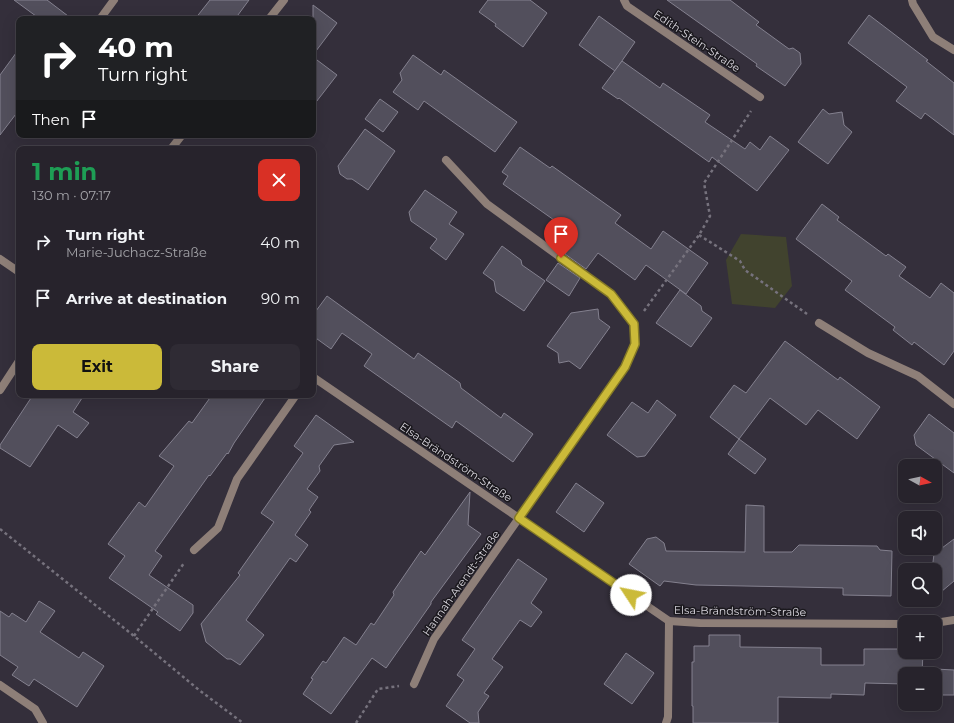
<!DOCTYPE html>
<meta charset="utf-8">
<style>
body{margin:0;font-family:Montserrat,sans-serif;background:#2f2b34;color:#f1f3f6;height:100vh;display:flex;flex-direction:column;font-size:15px;white-space:nowrap}
*{box-sizing:border-box;margin:0}
p{font-size:13px;color:#a4a4a9}
.icon{flex:none;width:22px;height:22px;fill:none;stroke:currentColor;stroke-width:2;stroke-linecap:round;stroke-linejoin:round}
.map{position:relative;flex:1;overflow:hidden}
.panel{position:absolute;left:16px;top:146px;width:300px;height:252px;display:flex;flex-direction:column;background:#27232c;border-radius:8px;box-shadow:0 4px 16px #0002,0 0 0 1px #434048}
.panel>*{flex:none}
.hud{position:absolute;left:16px;top:16px;width:300px;height:122px;border-radius:8px;box-shadow:0 4px 16px #0002,0 0 0 1px #434048;background:#202124;color:#fff;overflow:hidden}
.needle{width:26px;rotate:98deg}
.fabs{position:absolute;left:898px;top:459px;display:grid;gap:8px}
.fabs a{display:grid;place-items:center;width:44px;height:44px;border-radius:8px;background:#27232c;box-shadow:0 4px 16px #0002,0 0 0 1px #434048;font-size:20px}
.pin{position:absolute;display:grid;place-items:center;width:34px;height:34px;color:#fff;margin:-41px -17px;border-radius:50% 50% 50% 0;rotate:-45deg;box-shadow:0 0 4px #0007}
.pin .icon{rotate:45deg}
.me{position:absolute;width:44px;margin:-22px;rotate:304deg;stroke-linejoin:round;filter:drop-shadow(0 0 3px #0008)}
.turn{display:flex;align-items:center;gap:14px;height:84px;padding:0 16px;font-size:18px}
.turn .icon{width:52px;height:52px;stroke-width:2.5}
.turn b{display:block;font-size:28px;line-height:34px}
.then{display:flex;align-items:center;height:38px;padding:0 16px;background:#0003;gap:8px;font-size:15px}
.round{display:grid;place-items:center;flex:none;width:42px;height:42px;border-radius:8px;background:#2f2b34}
.headline{display:flex;align-items:center;justify-content:space-between;height:68px;padding:0 16px}
h1{font-size:24px;font-weight:700;line-height:30px;color:#1e9e55}
.action{display:flex;gap:8px;margin-top:auto;padding:8px 16px}
.action a{flex:1;height:46px;border-radius:8px;background:#cbba39;color:#111;font-size:16px;font-weight:700;line-height:46px;text-align:center}
.action a+a{background:#2f2b34;color:#f1f3f6}
ul{padding:0;list-style:none}
li{display:flex;align-items:center;gap:12px;height:56px;padding:0 16px}
li div{flex:1}
li b{display:block;font-size:15px}
li em{font-style:normal}
.map>svg:first-child{display:block}
.green{fill:#41432e}
.building{fill:#524f5c;stroke:#84818f}
.lines{fill:none;stroke-linecap:round;stroke-linejoin:round}
.path{stroke:#76727d;stroke-width:2.5;stroke-dasharray:3 3;stroke-linecap:butt}
.minor{stroke:#8e7f78;stroke-width:8}
.route-casing{stroke:#847925;stroke-width:10}
.route{stroke:#cbba39;stroke-width:7}
.labels{text-anchor:middle;dominant-baseline:central;stroke-width:3;stroke-linejoin:round;paint-order:stroke}
.street-label{font-size:11px;fill:#d9d6de;stroke:#1b191e}
</style>
<div class="map">
<svg width="954" height="723" viewBox="0 0 954 723">
<rect width="100%" height="100%" fill="#342f3b"/>
<polygon class="green" points="741,234 786,237 792,286 775,308 732,304 726,260"/>
<g class="building">
<polygon points="14,0 47,0 72,19 40,19"/>
<polygon points="210,0 249,0 235,19 195,19"/>
<polygon points="488,0 530,0 547,13 523,47 495,26 496,24 479,12"/>
<polygon points="667,0 730,0 759,22 756,25 789,49 793,48 800,53 801,64 785,86 756,66 757,64"/>
<polygon points="313,5 337,23 313,55"/>
<polygon points="869,15 928,60 926,61 954,83 954,135 925,113 921,119 896,101 907,87 848,43"/>
<polygon points="599,16 635,42 615,71 579,45"/>
<polygon points="19,49 19,110 0,135 0,75"/>
<polygon points="413,55 441,75 444,70 517,122 495,152 424,101 418,110 393,92 402,80 400,73"/>
<polygon points="313,57 337,75 313,106"/>
<polygon points="622,61 660,88 663,83 710,115 705,122 745,149 750,142 760,150 770,136 789,150 757,191 712,157 709,162 619,98 618,99 602,88"/>
<polygon points="380,99 398,112 383,132 365,119"/>
<polygon points="823,109 829,114 842,112 844,125 852,132 828,164 798,142"/>
<polygon points="365,129 395,151 368,190 352,179 347,179 340,174 338,166"/>
<polygon points="520,147 550,168 552,166 621,215 615,223 651,249 663,231 708,263 686,294 646,265 635,280 598,253 586,269 565,254 575,239 553,221 554,220 503,184 508,176 502,172"/>
<polygon points="425,190 457,212 449,224 464,234 446,260 430,248 437,239 411,221 409,212"/>
<polygon points="822,204 839,217 837,220 886,256 888,254 906,267 899,276 930,298 941,283 954,293 954,351 944,365 914,342 912,345 893,330 895,327 845,290 852,281 796,239"/>
<polygon points="502,246 521,260 522,265 545,281 524,311 496,292 494,281 483,273"/>
<polygon points="558,263 580,278 569,296 546,280"/>
<polygon points="680,290 701,306 702,311 712,318 691,347 656,323"/>
<polygon points="327,296 414,359 418,353 460,383 461,388 501,418 504,413 533,434 513,462 456,421 452,428 364,366 372,354 342,333 331,349 313,336 313,315"/>
<polygon points="598,309 599,319 610,327 580,369 569,361 559,363 558,353 547,346 571,313"/>
<polygon points="785,341 838,380 840,377 880,407 857,439 818,410 806,425 770,398 739,439 710,417 734,385 746,393"/>
<polygon points="33,395 84,395 73,412 89,423 77,438 58,425 30,467 0,448 0,445"/>
<polygon points="212,395 267,395 234,443 228,454 227,453 210,476 209,475 155,551 162,556 149,575 193,605 193,613 180,631 156,614 158,612 109,578 125,556 108,544 139,502 145,507 174,466 159,456 189,421 192,423"/>
<polygon points="657,400 676,415 645,456 637,457 607,435 632,402 648,413"/>
<polygon points="929,414 954,433 954,473 916,445 914,435"/>
<polygon points="316,415 354,442 334,445 319,466 320,471 307,489 318,497 309,510 311,512 295,535 308,545 296,562 290,558 246,620 264,635 240,665 231,659 227,659 206,642 201,624 240,575 238,573 274,522 261,513 303,453 294,446"/>
<polygon points="739,439 766,459 755,474 728,454"/>
<polygon points="576,483 604,503 584,532 556,512"/>
<polygon points="470,492 468,525 481,534 431,602 431,604 386,668 372,658 331,714 303,694 313,679 311,678 323,661 326,663 344,637 356,645 371,623 374,625 394,595 393,592 421,551 425,555"/>
<polygon points="746,505 764,506 764,552 792,552 799,545 877,546 880,550 892,551 891,596 843,595 843,588 696,585 664,581 660,586 629,564 647,539 656,537 664,543 666,551 745,552"/>
<polygon points="954,539 954,581 935,597 935,570 932,570 934,554"/>
<polygon points="518,559 547,579 531,603 542,612 531,627 520,620 492,659 503,667 484,693 489,696 478,712 479,723 470,723 446,706 464,680 457,675 475,649 462,640"/>
<polygon points="39,601 55,611 40,632 79,658 83,652 104,666 77,707 34,679 29,686 12,675 18,667 0,655 0,611 9,617 12,613 26,622"/>
<polygon points="709,635 740,635 740,647 821,648 821,665 864,665 864,649 905,649 905,652 923,652 922,674 905,674 905,684 865,683 864,695 831,694 831,698 778,697 778,723 693,723 693,706 692,706 692,662 694,662 694,646 709,646"/>
<polygon points="626,653 654,673 632,704 604,684"/>
<polygon points="935,669 954,670 954,695 935,695"/>
</g>
<g class="lines">
<g class="path">
<polyline points="699,235 740,261 745,270 807,314"/>
<polyline points="644,311 699,235 710,216 704,183 751,111"/>
<polyline points="0,529 134,636 199,690 243,723"/>
<polyline points="134,636 184,563"/>
<polyline points="356,723 378,689 399,686"/>
</g>
<g class="minor">
<polyline points="624,0 627,6 760,97"/>
<polyline points="912,0 913,4 933,37 954,50"/>
<polyline points="100,19 114,0"/>
<polyline points="269,19 284,0"/>
<polyline points="171,149 182,135"/>
<polyline points="0,259 19,272"/>
<polyline points="819,323 868,353 918,376 954,404"/>
<polyline points="313,377 669,621 700,623 905,624"/>
<polyline points="0,390 19,361"/>
<polyline points="194,550 218,528 237,479 296,395"/>
<polyline points="935,623 954,620"/>
<polyline points="414,684 434,639 625,367 635,344 634,324 611,294 487,204 446,160"/>
<polyline points="0,685 35,709 43,723"/>
<polyline points="666,723 668,717 669,621"/>
</g>
</g>
<g class="lines">
<defs>
<polyline id="route" points="561,258 611,294 634,324 635,344 625,367 519,518 631,595"/>
</defs>
<use href="#route" class="route-casing"/>
<use href="#route" class="route"/>
</g>
<g class="labels">
<g class="street-label">
<text transform="translate(697 41) rotate(34)">Edith-Stein-Straße</text>
<text transform="translate(456 462) rotate(34)">Elsa-Brändström-Straße</text>
<text transform="translate(461 583) rotate(-55)">Hannah-Arendt-Straße</text>
<text transform="translate(740 611) rotate(1)">Elsa-Brändström-Straße</text>
</g>
</g>
</svg>
<div class="fabs">
<a><svg class="needle" viewBox="-14 -14 28 28"><path d="M0-13l5 13h-10z" fill="#e53935"/><path d="M0 13l5-13h-10z" fill="#a4a4a9"/></svg></a>
<a><svg class="icon" aria-label="sound" viewBox="0 0 24 24"><path d="M4 9h4l5-4v14l-5-4H4zM17 9q2 3 0 6"/></svg></a>
<a><svg class="icon" aria-label="search" viewBox="0 0 24 24"><circle cx="10" cy="10" r="6"/><path d="M15 15l6 6"/></svg></a>
<a>+</a>
<a>−</a>
</div>
<div class="pin" style="left:561px;top:258px;background:#d93025"><svg class="icon" aria-label="arrive" viewBox="0 0 24 24"><path d="M6 21V4h12l-3 4 3 4H6"/></svg></div>
<svg class="me" style="left:631px;top:595px" viewBox="-20 -20 40 40"><circle r="19" fill="#fff"/><path d="M0-13L10 11 0 6-10 11z" fill="#cbba39"/></svg>
<div class="hud">
<div class="turn"><svg class="icon" aria-label="right" viewBox="0 0 24 24"><path d="M7 20v-9h11M14 6l5 5-5 5"/></svg><div><b>40 m</b>Turn right</div></div>
<div class="then">Then<svg class="icon" aria-label="arrive" viewBox="0 0 24 24"><path d="M6 21V4h12l-3 4 3 4H6"/></svg></div>
</div>
<section class="panel">
<div class="headline"><div><h1>1 min</h1><p>130 m · 07:17</p></div><a class="round" style="background:#d93025;color:#fff"><svg class="icon" aria-label="close" viewBox="0 0 24 24"><path d="M6 6l12 12M18 6L6 18"/></svg></a></div>
<ul>
<li><svg class="icon" aria-label="right" viewBox="0 0 24 24"><path d="M7 20v-9h11M14 6l5 5-5 5"/></svg><div><b>Turn right</b><p>Marie-Juchacz-Straße</p></div><em>40 m</em></li>
<li><svg class="icon" aria-label="arrive" viewBox="0 0 24 24"><path d="M6 21V4h12l-3 4 3 4H6"/></svg><div><b>Arrive at destination</b></div><em>90 m</em></li>
</ul>
<div class="action"><a>Exit</a><a>Share</a></div>
</section>
</div>
